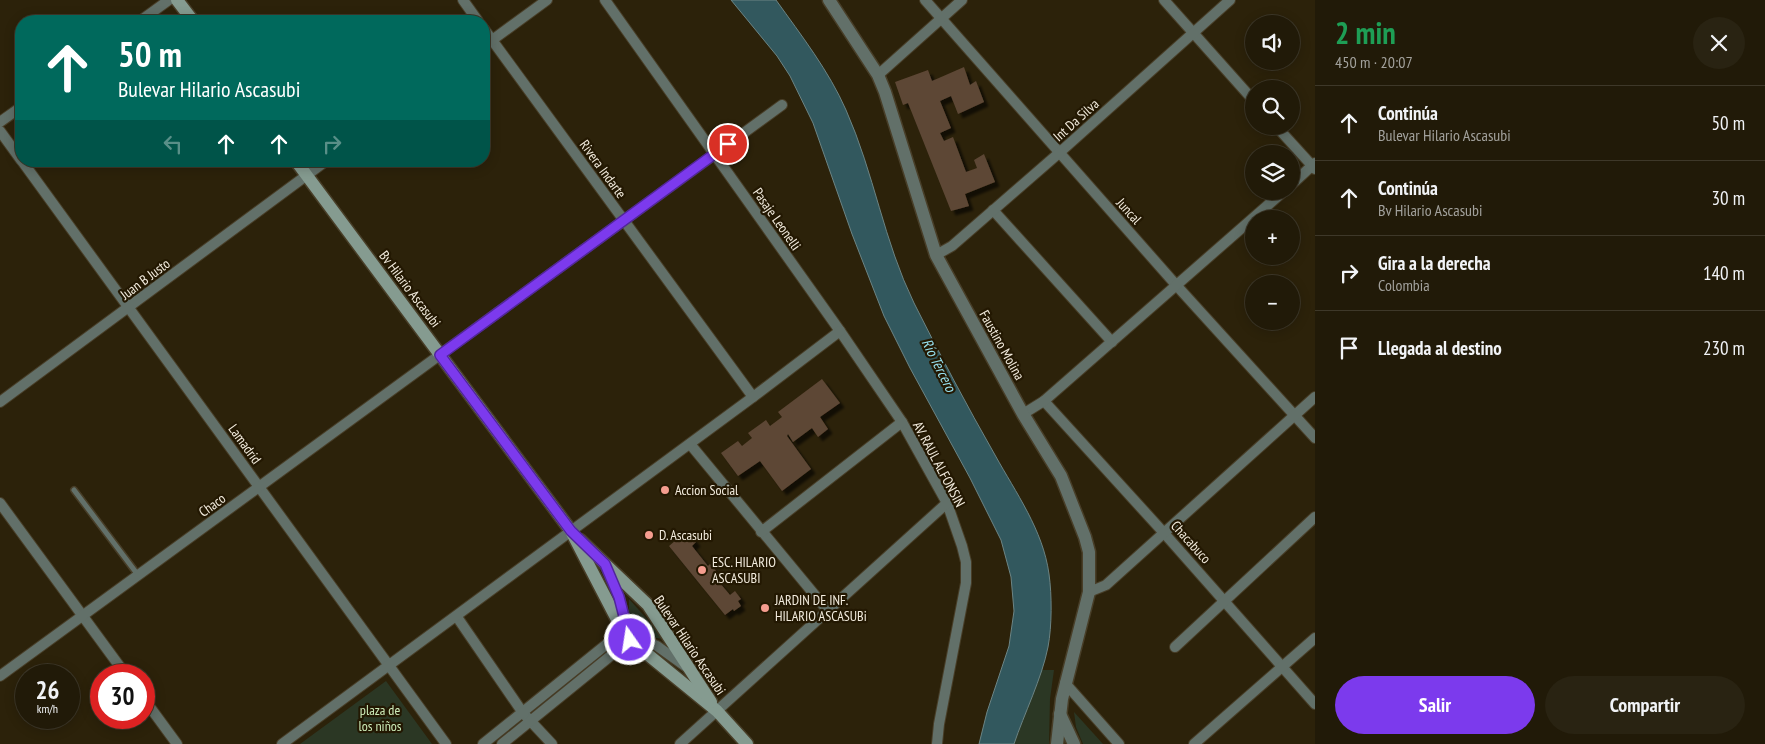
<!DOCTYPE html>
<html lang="es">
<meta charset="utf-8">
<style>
body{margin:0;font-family:"PT Sans Narrow",sans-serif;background:#292312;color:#f1f3f6;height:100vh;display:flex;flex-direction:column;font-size:19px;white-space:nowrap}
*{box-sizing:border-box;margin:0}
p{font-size:16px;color:#a2a19c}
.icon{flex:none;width:28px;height:28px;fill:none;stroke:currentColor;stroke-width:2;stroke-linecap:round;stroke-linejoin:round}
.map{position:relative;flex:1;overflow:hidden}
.panel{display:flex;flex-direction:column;background:#211a08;width:450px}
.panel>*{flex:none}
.banner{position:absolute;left:15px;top:15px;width:475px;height:152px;border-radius:20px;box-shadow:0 2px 12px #0003,0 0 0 1px #3e3829;background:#00695c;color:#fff;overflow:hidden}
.buttons{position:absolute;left:1245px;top:15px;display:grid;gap:10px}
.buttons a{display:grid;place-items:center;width:55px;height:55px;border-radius:50%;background:#211a08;box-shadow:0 2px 12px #0003,0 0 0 1px #3e3829;font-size:25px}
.speed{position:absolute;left:15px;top:664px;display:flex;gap:10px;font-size:25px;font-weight:700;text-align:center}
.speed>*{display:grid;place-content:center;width:65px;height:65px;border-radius:50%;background:#211a08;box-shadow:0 2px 12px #0003,0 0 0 1px #3e3829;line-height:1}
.speed small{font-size:12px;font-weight:400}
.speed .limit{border:8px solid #d22;background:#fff;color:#111}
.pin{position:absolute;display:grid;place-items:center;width:42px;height:42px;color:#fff;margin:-21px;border:2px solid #fff;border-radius:50%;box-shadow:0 1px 5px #0007}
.me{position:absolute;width:55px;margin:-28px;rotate:347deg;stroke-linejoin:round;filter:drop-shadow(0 0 4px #0008)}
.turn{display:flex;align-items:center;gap:18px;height:105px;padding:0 20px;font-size:22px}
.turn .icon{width:65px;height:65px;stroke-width:2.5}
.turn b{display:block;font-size:35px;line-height:42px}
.lanes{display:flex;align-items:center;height:48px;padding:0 20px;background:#0003;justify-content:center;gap:25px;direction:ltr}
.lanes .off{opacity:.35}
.round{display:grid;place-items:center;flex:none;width:52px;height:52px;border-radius:26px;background:#292312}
.summary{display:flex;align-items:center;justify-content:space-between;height:85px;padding:0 20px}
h1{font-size:30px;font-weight:600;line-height:38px;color:#1e9e55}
.button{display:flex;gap:10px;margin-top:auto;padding:10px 20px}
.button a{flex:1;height:58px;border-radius:30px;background:#7c3aed;color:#fff;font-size:20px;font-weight:600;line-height:58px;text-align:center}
.button a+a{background:#292312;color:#f1f3f6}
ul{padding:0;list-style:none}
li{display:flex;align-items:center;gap:15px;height:75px;padding:0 20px;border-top:1px solid #3e3829}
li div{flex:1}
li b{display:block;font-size:19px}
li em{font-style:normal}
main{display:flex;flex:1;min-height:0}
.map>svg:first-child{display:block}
.green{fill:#2b3724}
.water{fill:#32585e;stroke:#6c8484}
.building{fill:#5d4735;filter:url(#shadow)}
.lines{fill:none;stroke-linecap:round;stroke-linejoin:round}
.service-casing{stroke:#483e28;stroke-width:8}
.minor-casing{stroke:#483e28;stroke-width:12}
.tertiary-casing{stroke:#483e28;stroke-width:15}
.secondary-casing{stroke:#483e28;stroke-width:15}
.service{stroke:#627069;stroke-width:5}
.minor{stroke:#627069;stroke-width:10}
.tertiary{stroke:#627069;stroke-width:12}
.secondary{stroke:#859b90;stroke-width:12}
.route-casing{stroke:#51269a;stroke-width:12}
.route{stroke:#7c3aed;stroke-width:9}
.poi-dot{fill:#f59d8f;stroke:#231802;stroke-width:2}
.labels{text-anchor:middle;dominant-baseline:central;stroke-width:4.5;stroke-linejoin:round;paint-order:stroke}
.street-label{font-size:14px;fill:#f3ecde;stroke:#231802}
.poi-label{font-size:14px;fill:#f3ecde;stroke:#231802;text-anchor:start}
.park-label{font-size:14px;fill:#ccebb9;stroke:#231802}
.water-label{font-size:15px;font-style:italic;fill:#95ddeb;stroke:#231802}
</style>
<main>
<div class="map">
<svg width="1315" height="744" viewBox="0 0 1315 744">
<defs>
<filter id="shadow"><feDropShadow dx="4.5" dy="4.5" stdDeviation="1" flood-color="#0009"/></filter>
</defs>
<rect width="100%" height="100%" fill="#2c220a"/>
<g class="green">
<polygon points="629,599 647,619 663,639 645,636 629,616"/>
<polygon points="1041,670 1054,670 1050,699 1049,744 1014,744"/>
<polygon points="386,681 432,744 300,744"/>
<polygon points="1074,712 1103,744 1083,744 1076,727"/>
</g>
<path class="water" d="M731 0H776C801 35 829 71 846 110 874 173 884 242 914 303 940 355 967 406 995 455 1016 493 1043 530 1049 574 1052 595 1052 626 1048 647 1042 678 1024 714 1014 744H979L987 712 1009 646 1014 611 1011 577 1001 540 970 478 910 368 884 316 852 234 813 123 790 76 777 56Z"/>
<g class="building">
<polygon points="964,67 970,85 976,81 984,102 958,114 951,96 940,101 951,128 940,133 944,141 953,137 966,172 977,168 974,160 984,154 995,182 965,194 969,206 951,211 908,103 903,105 895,82 928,70 932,81"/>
<polygon points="822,379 840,403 820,417 828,429 818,437 812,428 793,442 788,434 787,436 811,469 782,491 760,461 738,476 721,453 738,441 742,446 752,438 748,433 766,420 770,426 782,417 778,412"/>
<polygon points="687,531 696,542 692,546 708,566 710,564 718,573 714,576 730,595 735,591 741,599 738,601 741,606 734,611 733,609 725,615 669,546"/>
</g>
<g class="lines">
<defs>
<polyline id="service" points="74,490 138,575"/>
<g id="minor">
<polyline points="463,0 478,21"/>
<polyline points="605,0 840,331 902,422 947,503 962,546 966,562 966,583 939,724 937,744"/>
<polyline points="925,0 1177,286 1315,438"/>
<polyline points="1164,0 1254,101"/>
<polyline points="140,21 169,0"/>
<polyline points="484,29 753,397"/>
<polyline points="484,46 547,0"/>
<polyline points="878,75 962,0"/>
<polyline points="0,122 21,107"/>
<polyline points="1276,126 1315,169"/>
<polyline points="0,131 21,160"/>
<polyline points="22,161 446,744"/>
<polyline points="1291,185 1315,163"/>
<polyline points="993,210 1112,342"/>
<polyline points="936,255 952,246 1059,153 1230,0"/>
<polyline points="1044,401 1164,533 1315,704"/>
<polyline points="0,402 326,161"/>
<polyline points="1023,414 1044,401 1284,191"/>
<polyline points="690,444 828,611"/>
<polyline points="0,503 126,675"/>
<polyline points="761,532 902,422"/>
<polyline points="1089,592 1106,585 1315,397"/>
<polyline points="457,617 523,713 552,744"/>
<polyline points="1175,647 1315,517"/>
<polyline points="0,676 782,105"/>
<polyline points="1065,683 1119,744"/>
<polyline points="144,699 177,744"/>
<polyline points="282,744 753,397 840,331"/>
<polyline points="483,744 623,631 657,646 685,666"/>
<polyline points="502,744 630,640 619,597 606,567"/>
<polyline points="680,744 947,503"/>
<polyline points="1194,744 1315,638"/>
</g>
<g id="tertiary">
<polyline points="829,0 878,75 885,92 936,255 1023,414 1061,476 1085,537 1089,552 1089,592 1062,699 1057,744"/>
<polyline points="1060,714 1074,744"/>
</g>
<g id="secondary">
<polyline points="177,0 193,21"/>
<polyline points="296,161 571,531 623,631 630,640 717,711 747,744"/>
<polyline points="580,540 648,605 711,702"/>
</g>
</defs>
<use href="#service" class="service-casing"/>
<use href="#minor" class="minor-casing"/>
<use href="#tertiary" class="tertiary-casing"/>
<use href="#secondary" class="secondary-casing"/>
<use href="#service" class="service"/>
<use href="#minor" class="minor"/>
<use href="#tertiary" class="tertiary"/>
<use href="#secondary" class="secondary"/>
</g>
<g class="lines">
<defs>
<polyline id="route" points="630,640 619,597 605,564 571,531 440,355 728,144"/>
</defs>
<use href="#route" class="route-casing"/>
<use href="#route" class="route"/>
</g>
<g class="poi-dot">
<circle cx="665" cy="490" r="5"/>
<circle cx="649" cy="535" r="5"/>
<circle cx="702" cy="570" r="5"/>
<circle cx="765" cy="608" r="5"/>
</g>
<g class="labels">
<g class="street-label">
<text transform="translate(1076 120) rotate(-42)">Int Da Silva</text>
<text transform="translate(603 169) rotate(54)">Rivera Indarte</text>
<text transform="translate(1129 211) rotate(48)">Juncal</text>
<text transform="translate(777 219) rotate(55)">Pasaje Leonelli</text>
<text transform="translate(145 279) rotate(-37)">Juan B Justo</text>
<text transform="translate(410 289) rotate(53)">Bv Hilario Ascasubi</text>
<text transform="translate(1002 345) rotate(61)">Faustino Molina</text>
<text transform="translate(245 444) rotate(54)">Lamadrid</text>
<text transform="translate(939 464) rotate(62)">AV. RAUL ALFONSIN</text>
<text transform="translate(212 505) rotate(-36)">Chaco</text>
<text transform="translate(1191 542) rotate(48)">Chacabuco</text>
<text transform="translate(690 645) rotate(56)">Bulevar Hilario Ascasubi</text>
</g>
<g class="poi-label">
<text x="675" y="490">Accion Social</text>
<text x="659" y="535">D. Ascasubi</text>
<text x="712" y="562">ESC. HILARIO<tspan x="712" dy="16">ASCASUBI</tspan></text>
<text x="775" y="600">JARDIN DE INF.<tspan x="775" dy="16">HILARIO ASCASUBi</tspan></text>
</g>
<g class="park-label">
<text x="380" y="710">plaza de<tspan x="380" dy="16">los niños</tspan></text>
</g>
<g class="water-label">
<text transform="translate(939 365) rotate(63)">Río Tercero</text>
</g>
</g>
</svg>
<div class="buttons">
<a><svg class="icon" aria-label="sound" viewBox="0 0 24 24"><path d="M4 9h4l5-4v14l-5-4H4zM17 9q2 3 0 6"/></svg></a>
<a><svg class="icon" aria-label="search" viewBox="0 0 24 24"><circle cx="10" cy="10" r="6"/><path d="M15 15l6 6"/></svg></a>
<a><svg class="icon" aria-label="layers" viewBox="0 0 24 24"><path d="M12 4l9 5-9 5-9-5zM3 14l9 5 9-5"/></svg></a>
<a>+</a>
<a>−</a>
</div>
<div class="speed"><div>26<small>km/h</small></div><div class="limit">30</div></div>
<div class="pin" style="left:728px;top:144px;background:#d93025"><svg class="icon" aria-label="arrive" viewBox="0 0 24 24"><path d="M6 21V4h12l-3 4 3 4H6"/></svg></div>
<svg class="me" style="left:630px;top:640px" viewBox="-20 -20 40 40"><circle r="17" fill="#7c3aed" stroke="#fff" stroke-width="3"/><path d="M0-11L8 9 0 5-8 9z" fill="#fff"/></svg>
<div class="banner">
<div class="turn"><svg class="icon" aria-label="ahead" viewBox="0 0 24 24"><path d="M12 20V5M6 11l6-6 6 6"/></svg><div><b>50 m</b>Bulevar Hilario Ascasubi</div></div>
<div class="lanes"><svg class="icon off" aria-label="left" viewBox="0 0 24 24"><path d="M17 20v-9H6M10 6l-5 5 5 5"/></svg><svg class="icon" aria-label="ahead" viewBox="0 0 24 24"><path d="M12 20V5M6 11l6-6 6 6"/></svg><svg class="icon" aria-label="ahead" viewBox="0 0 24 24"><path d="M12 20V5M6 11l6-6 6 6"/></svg><svg class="icon off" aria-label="right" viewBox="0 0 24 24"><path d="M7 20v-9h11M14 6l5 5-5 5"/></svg></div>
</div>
</div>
<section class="panel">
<div class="summary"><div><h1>2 min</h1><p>450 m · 20:07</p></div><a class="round"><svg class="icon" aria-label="close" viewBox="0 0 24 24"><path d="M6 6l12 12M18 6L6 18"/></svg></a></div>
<ul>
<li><svg class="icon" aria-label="ahead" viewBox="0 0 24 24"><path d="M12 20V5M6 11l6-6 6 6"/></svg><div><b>Continúa</b><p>Bulevar Hilario Ascasubi</p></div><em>50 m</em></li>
<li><svg class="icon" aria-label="ahead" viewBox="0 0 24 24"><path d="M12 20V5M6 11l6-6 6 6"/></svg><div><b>Continúa</b><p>Bv Hilario Ascasubi</p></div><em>30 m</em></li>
<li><svg class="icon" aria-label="right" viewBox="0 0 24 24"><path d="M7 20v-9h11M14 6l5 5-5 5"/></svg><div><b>Gira a la derecha</b><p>Colombia</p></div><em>140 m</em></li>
<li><svg class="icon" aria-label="arrive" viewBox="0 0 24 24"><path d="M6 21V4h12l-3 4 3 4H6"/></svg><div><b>Llegada al destino</b></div><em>230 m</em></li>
</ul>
<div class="button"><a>Salir</a><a>Compartir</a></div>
</section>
</main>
